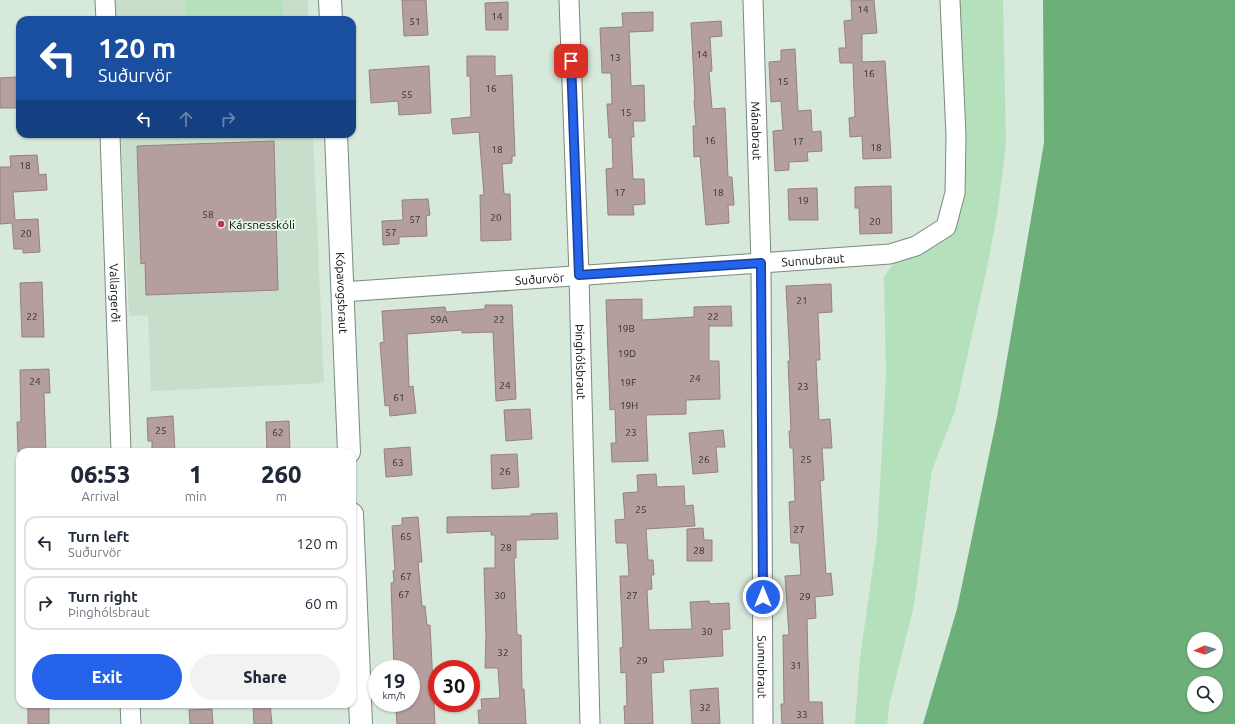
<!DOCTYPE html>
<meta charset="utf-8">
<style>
body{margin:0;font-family:Ubuntu,sans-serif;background:#f2f2f3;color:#1f2937;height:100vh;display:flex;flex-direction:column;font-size:15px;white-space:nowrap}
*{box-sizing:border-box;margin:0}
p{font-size:13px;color:#747a83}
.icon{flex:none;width:22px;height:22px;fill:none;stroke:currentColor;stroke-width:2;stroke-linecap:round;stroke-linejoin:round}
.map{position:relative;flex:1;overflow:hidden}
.details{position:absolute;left:16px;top:448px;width:340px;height:260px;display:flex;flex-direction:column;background:#fff;border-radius:12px;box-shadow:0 1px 3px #0004}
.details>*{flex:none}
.guide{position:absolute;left:16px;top:16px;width:340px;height:122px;border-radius:12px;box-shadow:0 1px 3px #0004;background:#1a4fa0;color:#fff;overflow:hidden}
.needle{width:26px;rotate:266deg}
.tools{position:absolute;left:1187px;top:632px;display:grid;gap:8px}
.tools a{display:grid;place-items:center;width:36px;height:36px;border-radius:50%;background:#fff;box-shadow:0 1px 3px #0004;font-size:20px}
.speed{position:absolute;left:368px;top:660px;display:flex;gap:8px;font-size:20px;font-weight:700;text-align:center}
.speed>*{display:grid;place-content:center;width:52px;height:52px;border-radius:50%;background:#fff;box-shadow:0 1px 3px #0004;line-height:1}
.speed small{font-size:10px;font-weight:400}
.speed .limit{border:6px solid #d22;background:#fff;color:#111}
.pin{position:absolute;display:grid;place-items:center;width:34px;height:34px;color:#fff;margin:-17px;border-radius:8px;box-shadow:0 2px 6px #0006}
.me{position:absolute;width:44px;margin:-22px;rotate:0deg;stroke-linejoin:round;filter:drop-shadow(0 0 3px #0008)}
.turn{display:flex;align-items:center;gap:14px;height:84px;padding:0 16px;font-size:18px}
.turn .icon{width:52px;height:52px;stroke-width:2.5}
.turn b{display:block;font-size:28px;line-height:34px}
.lanes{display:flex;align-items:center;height:38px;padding:0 16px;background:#0003;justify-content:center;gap:20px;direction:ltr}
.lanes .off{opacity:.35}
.eta{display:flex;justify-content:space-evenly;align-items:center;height:68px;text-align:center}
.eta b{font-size:24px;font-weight:800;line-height:28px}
.cta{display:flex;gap:8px;margin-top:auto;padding:8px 16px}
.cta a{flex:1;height:46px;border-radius:24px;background:#2563eb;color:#fff;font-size:16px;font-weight:800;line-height:46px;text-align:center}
.cta a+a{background:#f2f2f3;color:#1f2937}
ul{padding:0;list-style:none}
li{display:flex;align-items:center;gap:12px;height:54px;margin:0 8px 6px;padding:0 8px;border:2px solid #e0e1e3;border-radius:12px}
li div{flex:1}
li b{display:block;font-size:15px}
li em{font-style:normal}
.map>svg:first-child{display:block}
.built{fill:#c7deca}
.green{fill:#b5e0bc}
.water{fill:#6caf79;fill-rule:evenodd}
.building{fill:#b59e9e;stroke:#978081}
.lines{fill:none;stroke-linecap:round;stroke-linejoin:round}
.minor-casing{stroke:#7a8a7c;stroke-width:21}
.tertiary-casing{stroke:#7a8a7c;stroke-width:24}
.minor{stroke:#fff;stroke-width:19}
.tertiary{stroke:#fff;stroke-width:22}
.route-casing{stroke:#184099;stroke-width:10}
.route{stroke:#2563eb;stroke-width:7}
.poi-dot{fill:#c33249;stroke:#e4f6e7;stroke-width:1.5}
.labels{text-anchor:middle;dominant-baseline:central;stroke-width:3.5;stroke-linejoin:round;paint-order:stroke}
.number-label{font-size:10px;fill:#34322f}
.street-label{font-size:12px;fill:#090e0a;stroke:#e4f6e7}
.poi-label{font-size:12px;fill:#090e0a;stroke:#e4f6e7;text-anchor:start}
</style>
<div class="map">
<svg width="1235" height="724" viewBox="0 0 1235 724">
<rect width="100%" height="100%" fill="#d7e9da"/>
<g class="built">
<polygon points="115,0 308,0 308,20 116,20"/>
<polygon points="121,134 313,134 324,383 151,391 148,315 129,316"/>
</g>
<g class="green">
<polygon points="186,0 282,0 283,20 186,20"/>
<polygon points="957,0 1003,0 1006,143 998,209 987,268 955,411 932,470 914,605 890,701 887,724 855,724 860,658 877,538 886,374 884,277 899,256 949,229"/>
</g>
<path class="water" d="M1043 0H1235V724H923L957 609 997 417 1044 143ZM1194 639H1216V661H1194ZM1194 683H1216V705H1194Z"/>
<g class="building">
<polygon points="402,0 426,0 428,35 404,36"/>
<polygon points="851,0 874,0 877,33 862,34 862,62 885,61 891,158 863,159 862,136 850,137 849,118 855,117 853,63 840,63 839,48 846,48 844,21 852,20"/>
<polygon points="508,2 508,30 486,30 485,3"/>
<polygon points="653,12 653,31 629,32 631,86 644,85 645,121 633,121 634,137 631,137 633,179 644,179 645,204 633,205 634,215 608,215 606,169 613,168 612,137 609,138 607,104 612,104 611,73 602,73 600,28 623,27 622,13"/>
<polygon points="721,21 722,36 710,37 712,71 709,72 712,109 725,108 728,177 732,177 734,205 728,205 729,223 706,225 700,156 694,157 693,126 696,126 694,100 695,99 691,23"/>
<polygon points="795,49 798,111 811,110 812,132 821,131 822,151 807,152 808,161 789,162 789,170 775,171 773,131 783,130 781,101 771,102 769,62 781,61 781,50"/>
<polygon points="467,56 495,56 495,76 512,75 515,156 512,156 512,163 502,164 504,194 510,194 511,240 481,241 480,195 484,195 479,132 453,134 451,119 471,117 470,76 467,76"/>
<polygon points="429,66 431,113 399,115 398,101 371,103 369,70"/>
<polygon points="16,77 17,91 20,91 20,108 0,108 0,78"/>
<polygon points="274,141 278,290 146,295 145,263 141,264 137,146"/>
<polygon points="37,155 39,175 46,174 47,190 13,192 15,220 38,219 40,252 23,253 23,249 14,249 12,223 0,224 0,167 11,167 10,156"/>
<polygon points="891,186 892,233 860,234 859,208 855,208 855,187"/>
<polygon points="817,188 818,220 789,220 788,189"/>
<polygon points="428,199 430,215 426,216 427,236 399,237 399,244 383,245 382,221 403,220 402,200"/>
<polygon points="42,282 44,337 22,337 20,283"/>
<polygon points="831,284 832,312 818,313 820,360 816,360 819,420 830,419 832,448 822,448 824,480 820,481 826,574 831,573 833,595 815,597 816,618 807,619 809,702 822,702 823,724 782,724 781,704 784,704 783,635 789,635 785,576 801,575 799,543 791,543 789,502 795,501 793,448 790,448 789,431 791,431 788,361 790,361 786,286"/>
<polygon points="642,299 642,320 694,317 694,307 731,306 732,326 709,326 709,361 719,361 720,399 686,400 686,414 646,415 648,461 612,462 611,443 616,443 615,409 610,410 606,300"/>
<polygon points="485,305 512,305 516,399 496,401 493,332 462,333 462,330 407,334 409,387 413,386 416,413 390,416 389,405 385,406 382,368 380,343 384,342 382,311 445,307 446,312 485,309"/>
<polygon points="49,369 50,393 44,393 46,452 18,452 17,422 21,422 20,370"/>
<polygon points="530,409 532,439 506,441 504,410"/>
<polygon points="173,416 175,452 152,452 152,441 148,441 147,418"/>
<polygon points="289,421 290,452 267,452 266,422"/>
<polygon points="723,430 725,447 716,447 718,472 693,474 689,433"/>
<polygon points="410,447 412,475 386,477 384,449"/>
<polygon points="517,454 519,487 492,489 491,455"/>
<polygon points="656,474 657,487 684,486 685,506 693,505 695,526 646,529 648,560 653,560 654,575 651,575 652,589 647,590 649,630 692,629 690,602 709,601 710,604 729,603 730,629 722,630 723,656 663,660 664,672 651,673 653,724 625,724 624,706 627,706 626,672 621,673 620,648 623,647 620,576 629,576 627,543 616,543 615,520 625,519 623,493 638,492 637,475"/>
<polygon points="557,513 558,539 516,540 516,558 514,558 517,635 521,635 522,689 524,689 526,724 479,724 478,710 482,710 481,699 500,698 498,668 485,668 486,636 484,568 495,568 495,535 491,535 491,531 447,533 447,517 531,516 531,514"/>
<polygon points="418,517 422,562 418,562 422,606 425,606 427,625 430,625 435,724 397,724 396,709 411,708 411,669 394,669 391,583 394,582 393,571 395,570 392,526 402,525 402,518"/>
<polygon points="703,528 704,540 712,540 712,561 687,561 687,529"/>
<polygon points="718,688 720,724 692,724 690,690"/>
<polygon points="253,704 270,704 272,724 254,724"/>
<rect x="28" y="705" width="21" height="19"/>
<polygon points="212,709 213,724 190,724 189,710"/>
</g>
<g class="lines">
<defs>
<g id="minor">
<polyline points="105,0 106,20"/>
<path id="s1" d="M569 0 579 275 590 724"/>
<path id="s2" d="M753 0 761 263 763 724"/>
<path id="s3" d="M110 134 121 452"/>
<path id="s4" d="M342 292 890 254 916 246 946 227 955 193 956 136 950 0"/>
<polyline points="130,704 131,724"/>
</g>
<g id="tertiary">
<polyline points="330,0 331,20"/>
<path id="s5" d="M336 134 349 452"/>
<polyline points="352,514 361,724"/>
</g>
</defs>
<use href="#minor" class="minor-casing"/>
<use href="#tertiary" class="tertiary-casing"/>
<use href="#minor" class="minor"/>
<use href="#tertiary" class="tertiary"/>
</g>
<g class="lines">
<defs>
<polyline id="route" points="571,61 579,275 761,263 763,597"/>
</defs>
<use href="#route" class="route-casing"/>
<use href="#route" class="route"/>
</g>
<circle class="poi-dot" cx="221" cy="224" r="4"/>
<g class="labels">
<g class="number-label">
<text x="863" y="9">14</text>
<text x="497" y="16">14</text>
<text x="415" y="21">51</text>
<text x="702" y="54">14</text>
<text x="615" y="57">13</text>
<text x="869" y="73">16</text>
<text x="783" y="81">15</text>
<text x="491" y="88">16</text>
<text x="407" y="94">55</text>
<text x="626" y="112">15</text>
<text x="710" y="140">16</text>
<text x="798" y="141">17</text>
<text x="876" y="147">18</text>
<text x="497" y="149">18</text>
<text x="25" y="165">18</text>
<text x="620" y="192">17</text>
<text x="718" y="192">18</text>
<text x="803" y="200">19</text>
<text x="208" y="214">58</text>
<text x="496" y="217">20</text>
<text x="415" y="219">57</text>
<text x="875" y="221">20</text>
<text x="391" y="232">57</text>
<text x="26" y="233">20</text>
<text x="802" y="300">21</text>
<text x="32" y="316">22</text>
<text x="713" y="316">22</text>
<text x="439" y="319">59A</text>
<text x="499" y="319">22</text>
<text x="626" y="328">19B</text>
<text x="627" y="353">19D</text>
<text x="695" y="378">24</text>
<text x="35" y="381">24</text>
<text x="628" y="382">19F</text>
<text x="505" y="385">24</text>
<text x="803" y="386">23</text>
<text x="399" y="397">61</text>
<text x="629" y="405">19H</text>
<text x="161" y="430">25</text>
<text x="278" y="432">62</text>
<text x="631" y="432">23</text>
<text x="704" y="459">26</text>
<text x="806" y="459">25</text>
<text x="398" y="462">63</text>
<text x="505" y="471">26</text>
<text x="641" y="509">25</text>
<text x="799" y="529">27</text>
<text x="406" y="536">65</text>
<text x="506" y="547">28</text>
<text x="699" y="550">28</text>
<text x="406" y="576">67</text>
<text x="404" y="594">67</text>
<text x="500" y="595">30</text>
<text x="632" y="595">27</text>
<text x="805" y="596">29</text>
<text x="707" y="631">30</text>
<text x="503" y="652">32</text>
<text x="642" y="660">29</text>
<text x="796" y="665">31</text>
<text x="705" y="707">32</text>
<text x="802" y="714">33</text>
</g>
<g class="street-label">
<text stroke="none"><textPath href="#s2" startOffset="131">Mánabraut</textPath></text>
<text stroke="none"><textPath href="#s4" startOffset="472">Sunnubraut</textPath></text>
<text stroke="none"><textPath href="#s4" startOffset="198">Suðurvör</textPath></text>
<text stroke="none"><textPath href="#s3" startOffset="159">Vallargerði</textPath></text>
<text stroke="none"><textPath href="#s5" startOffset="159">Kópavogsbraut</textPath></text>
<text stroke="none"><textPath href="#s1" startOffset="362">Þinghólsbraut</textPath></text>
<text stroke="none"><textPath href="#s2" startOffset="667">Sunnubraut</textPath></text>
</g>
<g class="poi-label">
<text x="229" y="224">Kársnesskóli</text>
</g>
</g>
</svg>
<div class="tools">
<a><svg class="needle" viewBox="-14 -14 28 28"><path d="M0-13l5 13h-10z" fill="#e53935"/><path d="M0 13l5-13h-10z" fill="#747a83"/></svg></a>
<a><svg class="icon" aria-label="search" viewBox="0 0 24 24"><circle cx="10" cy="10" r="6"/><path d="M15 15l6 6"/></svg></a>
</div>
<div class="speed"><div>19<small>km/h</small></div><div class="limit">30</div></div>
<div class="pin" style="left:571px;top:61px;background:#d93025"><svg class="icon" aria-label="arrive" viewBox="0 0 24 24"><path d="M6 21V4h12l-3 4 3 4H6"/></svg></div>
<svg class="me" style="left:763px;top:597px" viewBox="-20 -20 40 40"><circle r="17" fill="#2563eb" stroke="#fff" stroke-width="3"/><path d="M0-11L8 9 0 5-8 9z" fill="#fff"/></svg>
<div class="guide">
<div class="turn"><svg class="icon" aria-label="left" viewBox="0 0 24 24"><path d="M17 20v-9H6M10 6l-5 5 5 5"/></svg><div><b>120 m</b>Suðurvör</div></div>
<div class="lanes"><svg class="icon" aria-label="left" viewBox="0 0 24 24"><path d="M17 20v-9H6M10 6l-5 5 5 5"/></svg><svg class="icon off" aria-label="ahead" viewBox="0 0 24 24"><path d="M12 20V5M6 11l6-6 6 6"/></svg><svg class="icon off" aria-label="right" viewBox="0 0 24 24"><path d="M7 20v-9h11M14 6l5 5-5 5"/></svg></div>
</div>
<section class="details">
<div class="eta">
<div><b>06:53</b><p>Arrival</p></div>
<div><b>1</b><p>min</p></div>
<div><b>260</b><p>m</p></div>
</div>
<ul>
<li><svg class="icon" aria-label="left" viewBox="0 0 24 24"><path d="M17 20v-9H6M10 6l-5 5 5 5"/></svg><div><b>Turn left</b><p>Suðurvör</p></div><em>120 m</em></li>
<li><svg class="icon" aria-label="right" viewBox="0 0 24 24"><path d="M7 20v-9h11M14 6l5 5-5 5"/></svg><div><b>Turn right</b><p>Þinghólsbraut</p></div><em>60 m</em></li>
</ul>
<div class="cta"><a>Exit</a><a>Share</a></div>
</section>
</div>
